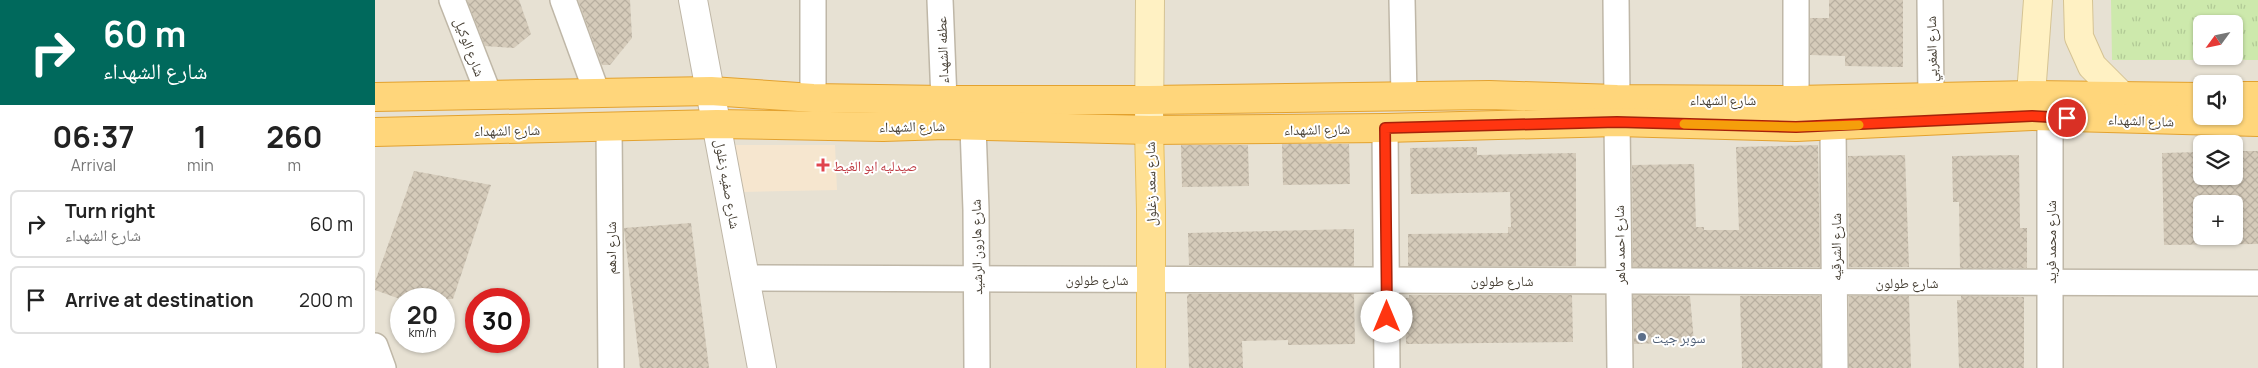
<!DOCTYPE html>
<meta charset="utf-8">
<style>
body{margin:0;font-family:Manrope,"Noto Naskh Arabic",sans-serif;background:#f2f2f2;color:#222;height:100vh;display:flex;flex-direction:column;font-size:19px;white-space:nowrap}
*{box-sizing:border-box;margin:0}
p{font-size:16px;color:#767676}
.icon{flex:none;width:28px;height:28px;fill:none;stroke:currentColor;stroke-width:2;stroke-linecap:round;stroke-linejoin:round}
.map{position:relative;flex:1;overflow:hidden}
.drawer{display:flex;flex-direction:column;background:#fff;width:375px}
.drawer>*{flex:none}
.guide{background:#00695c;color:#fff;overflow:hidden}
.needle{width:32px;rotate:237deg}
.controls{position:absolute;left:1818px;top:15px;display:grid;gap:10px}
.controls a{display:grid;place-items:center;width:50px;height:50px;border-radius:8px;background:#fff;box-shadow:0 1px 4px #0004;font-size:25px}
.speed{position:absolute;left:15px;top:288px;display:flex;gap:10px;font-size:25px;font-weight:700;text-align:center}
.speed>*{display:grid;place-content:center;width:65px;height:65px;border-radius:50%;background:#fff;box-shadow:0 1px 4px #0004;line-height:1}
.speed small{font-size:12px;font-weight:400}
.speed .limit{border:8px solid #d22;background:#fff;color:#111}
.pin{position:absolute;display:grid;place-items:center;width:42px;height:42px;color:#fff;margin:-21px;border:2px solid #fff;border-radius:50%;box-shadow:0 1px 5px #0007}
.me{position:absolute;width:55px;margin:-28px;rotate:0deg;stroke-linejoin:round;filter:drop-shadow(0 0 4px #0008)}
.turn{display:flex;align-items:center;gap:18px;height:105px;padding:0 20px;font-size:22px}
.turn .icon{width:65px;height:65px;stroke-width:2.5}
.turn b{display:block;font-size:35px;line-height:42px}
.eta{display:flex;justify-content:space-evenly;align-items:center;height:85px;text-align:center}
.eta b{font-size:30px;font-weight:700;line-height:35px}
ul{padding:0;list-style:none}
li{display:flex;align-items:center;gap:15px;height:68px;margin:0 10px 8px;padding:0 10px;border:2px solid #e0e0e0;border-radius:8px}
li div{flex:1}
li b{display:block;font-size:19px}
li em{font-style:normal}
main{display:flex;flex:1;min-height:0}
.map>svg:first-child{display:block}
.residential{fill:#e7e1d3;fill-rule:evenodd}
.commercial{fill:#f6e6cf}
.grass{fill:url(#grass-tufts);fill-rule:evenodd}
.building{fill:url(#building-cross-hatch);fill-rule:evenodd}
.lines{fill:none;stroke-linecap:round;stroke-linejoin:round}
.minor-casing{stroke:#bfb7a7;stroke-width:28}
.tertiary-casing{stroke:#bfb7a7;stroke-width:30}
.secondary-casing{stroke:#d5c393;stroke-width:30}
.primary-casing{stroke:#e8bf5e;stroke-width:30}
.trunk-casing{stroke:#e3a22f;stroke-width:30}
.minor{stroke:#fff;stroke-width:25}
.tertiary{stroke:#fff;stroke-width:28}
.secondary{stroke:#fff1c3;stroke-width:28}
.primary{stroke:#ffe092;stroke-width:28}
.trunk{stroke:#ffd67b;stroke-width:28}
.route-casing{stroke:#a6220a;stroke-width:12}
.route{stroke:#ff3510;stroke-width:9}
.slow{stroke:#f59e0b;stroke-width:9}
.health-dot{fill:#e0444e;stroke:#fff;stroke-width:2}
.service-dot{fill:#5c6f8a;stroke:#fff;stroke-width:2}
.labels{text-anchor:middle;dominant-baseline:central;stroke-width:4;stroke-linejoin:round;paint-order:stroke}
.street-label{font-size:14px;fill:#463f34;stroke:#fff}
.health-label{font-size:14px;fill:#be3a42;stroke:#fff;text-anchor:start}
.service-label{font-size:14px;fill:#4e5e75;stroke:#fff;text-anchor:start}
</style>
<main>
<section class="drawer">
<div class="guide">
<div class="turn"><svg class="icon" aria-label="right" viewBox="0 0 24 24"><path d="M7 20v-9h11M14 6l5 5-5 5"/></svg><div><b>60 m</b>شارع الشهداء</div></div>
</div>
<div class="eta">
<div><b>06:37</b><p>Arrival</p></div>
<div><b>1</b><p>min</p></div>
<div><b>260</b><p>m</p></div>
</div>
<ul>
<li><svg class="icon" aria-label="right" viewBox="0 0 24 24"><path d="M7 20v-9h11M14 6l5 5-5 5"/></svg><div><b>Turn right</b><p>شارع الشهداء</p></div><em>60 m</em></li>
<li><svg class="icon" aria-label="arrive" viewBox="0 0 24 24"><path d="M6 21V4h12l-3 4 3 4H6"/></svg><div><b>Arrive at destination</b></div><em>200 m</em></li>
</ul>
</section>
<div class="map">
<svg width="1883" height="368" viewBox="0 0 1883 368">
<defs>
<pattern id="grass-tufts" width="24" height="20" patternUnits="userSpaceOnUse" patternTransform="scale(1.25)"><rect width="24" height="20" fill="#cde9ac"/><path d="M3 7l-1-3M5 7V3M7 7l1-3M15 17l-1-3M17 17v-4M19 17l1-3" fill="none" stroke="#b1c995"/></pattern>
<pattern id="building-cross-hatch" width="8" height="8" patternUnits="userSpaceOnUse" patternTransform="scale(1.25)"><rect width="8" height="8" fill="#d5cbba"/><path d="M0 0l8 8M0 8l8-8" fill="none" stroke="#b8afa0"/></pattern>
</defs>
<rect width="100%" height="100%" fill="#f3efe5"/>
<path class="residential" d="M0 0H1883V368H0ZM1826 24H1859V56H1826ZM1826 84H1859V116H1826ZM1826 144H1859V176H1826ZM1826 204H1859V236H1826ZM26 299H69V341H26ZM101 299H144V341H101Z"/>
<polygon class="commercial" points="359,145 460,145 462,190 367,192"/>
<path class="grass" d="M1736 0H1883V60H1737ZM1826 24H1859V56H1826Z"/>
<g class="building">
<polygon points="92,0 144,0 156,34 139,48 110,46"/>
<polygon points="203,0 255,0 257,38 235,65 227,65"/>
<polygon points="1454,0 1528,0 1528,67 1470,66 1470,56 1435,55 1435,18 1454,18"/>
<polygon points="907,144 974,144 975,184 908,185"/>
<polygon points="806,145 873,145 874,186 807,187"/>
<polygon points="1443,145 1445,267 1258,267 1257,165 1319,164 1321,227 1329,227 1329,230 1364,230 1361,147"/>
<polygon points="1102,147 1102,155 1201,153 1201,266 1033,266 1033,234 1133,233 1133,227 1136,227 1135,192 1036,194 1035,148"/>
<path d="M1859 151H1883V244L1789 245 1787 153 1826 152V176H1859ZM1826 204H1859V236H1826Z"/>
<polygon points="1530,155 1534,267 1474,267 1473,156"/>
<polygon points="1644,155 1645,228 1652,228 1652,268 1585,268 1584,202 1578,202 1577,156"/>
<polygon points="39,171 116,185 78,299 25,299 0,290 0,282"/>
<polygon points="316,223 334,368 265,368 249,228"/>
<polygon points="979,229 979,266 814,265 813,233"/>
<polygon points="814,294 979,294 980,344 913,345 913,340 867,341 868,368 814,368 812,296"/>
<polygon points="1034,295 1197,295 1198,342 1031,344 1030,298 1034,298"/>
<polygon points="1258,295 1315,296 1319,342 1259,344"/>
<polygon points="1365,296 1445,296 1446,368 1367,368"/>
<polygon points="1474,296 1534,296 1536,368 1474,368"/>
<polygon points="1586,296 1649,297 1649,368 1584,368 1582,300 1586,300"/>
</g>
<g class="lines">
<defs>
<g id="minor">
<polyline points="77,0 114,95"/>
<polyline points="188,0 222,93"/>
<polyline points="565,0 569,100"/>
<polyline points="1027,0 1029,97"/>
<polyline points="1241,0 1242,99"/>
<polyline points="1421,0 1421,100"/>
<polyline points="1555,0 1556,98"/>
<polyline points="438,98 438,0"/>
<polyline points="1675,117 1675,368"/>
<polyline points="1242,122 1245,368"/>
<polyline points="1458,126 1460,368"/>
<polyline points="234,127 236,368"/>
<polyline points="598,127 601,210 602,368"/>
<polyline points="1010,128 1012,368"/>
<polyline points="371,278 1883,283"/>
<polyline points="0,346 8,368"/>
</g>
<polyline id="tertiary" points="318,0 387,368"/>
<g id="secondary">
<polyline points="1703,0 1704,37 1717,66 1746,95"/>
<polyline points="1657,116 1656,95 1663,0"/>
<polyline points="774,130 775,0"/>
</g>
<polyline id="primary" points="774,130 776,211 776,368"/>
<g id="trunk">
<polyline points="1859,96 1883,96"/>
<polyline points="0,97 336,91 438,98 569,100 774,100 1114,95 1242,99 1421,100 1656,95 1826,97"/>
<polyline points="0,132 342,124 508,127 570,125 774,130 1010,128 1242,122 1421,127 1657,116 1883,122"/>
</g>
</defs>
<use href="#minor" class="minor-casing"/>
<use href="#tertiary" class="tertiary-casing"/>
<use href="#secondary" class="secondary-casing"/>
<use href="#primary" class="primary-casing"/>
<use href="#trunk" class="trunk-casing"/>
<use href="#minor" class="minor"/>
<use href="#tertiary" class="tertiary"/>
<use href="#secondary" class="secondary"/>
<use href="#primary" class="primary"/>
<use href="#trunk" class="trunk"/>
</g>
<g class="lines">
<defs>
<polyline id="route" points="1012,317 1010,128 1242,122 1421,127 1657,116 1692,118"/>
</defs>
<use href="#route" class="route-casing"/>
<use href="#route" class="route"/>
<polyline class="slow" points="1309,124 1421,127 1484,125"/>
</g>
<path class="health-dot" d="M445.5 157.5h5v5h5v5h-5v5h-5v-5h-5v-5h5z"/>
<circle class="service-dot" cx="1267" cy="337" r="5"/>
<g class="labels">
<g class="street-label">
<text transform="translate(95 47) rotate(69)">شارع الوكيل</text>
<text transform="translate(1556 49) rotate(-91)">شارع المغربي</text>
<text transform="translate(567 50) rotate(-92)">عطفه الشهداء</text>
<text x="1348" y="99">شارع الشهداء</text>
<text transform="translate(1766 120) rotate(2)">شارع الشهداء</text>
<text transform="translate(537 126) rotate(-1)">شارع الشهداء</text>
<text transform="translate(942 129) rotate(-1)">شارع الشهداء</text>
<text transform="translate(132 130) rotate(-1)">شارع الشهداء</text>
<text transform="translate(353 184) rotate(80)">شارع صفيه زغلول</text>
<text transform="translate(775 184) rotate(-91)">شارع سعد زغلول</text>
<text transform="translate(1675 242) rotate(-90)">شارع محمد فريد</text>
<text transform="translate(1244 245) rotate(-91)">شارع احمد ماهر</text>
<text transform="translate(601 247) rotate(-91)">شارع هارون الرشيد</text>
<text transform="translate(1460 247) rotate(-90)">شارع الشرقيه</text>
<text transform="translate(235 248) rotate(-90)">شارع ادهم</text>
<text x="722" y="279">شارع طولون</text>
<text x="1127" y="280">شارع طولون</text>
<text x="1532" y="282">شارع طولون</text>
</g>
<g class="health-label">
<text x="458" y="165">صيدليه ابو الغيط</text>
</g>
<g class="service-label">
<text x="1277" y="337">سوبر جيت</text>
</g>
</g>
</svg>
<div class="controls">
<a><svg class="needle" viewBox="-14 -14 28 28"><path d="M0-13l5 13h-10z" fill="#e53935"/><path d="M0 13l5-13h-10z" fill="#767676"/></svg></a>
<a><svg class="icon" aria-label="sound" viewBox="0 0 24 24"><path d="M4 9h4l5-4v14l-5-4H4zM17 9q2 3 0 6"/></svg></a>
<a><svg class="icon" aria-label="layers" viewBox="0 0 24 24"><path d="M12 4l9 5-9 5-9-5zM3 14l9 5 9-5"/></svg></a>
<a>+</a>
</div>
<div class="speed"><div>20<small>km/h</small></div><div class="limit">30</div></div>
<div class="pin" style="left:1692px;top:118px;background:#d93025"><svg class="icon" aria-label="arrive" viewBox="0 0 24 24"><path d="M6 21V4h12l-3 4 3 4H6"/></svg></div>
<svg class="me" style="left:1012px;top:317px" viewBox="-20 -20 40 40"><circle r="19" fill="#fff"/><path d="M0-13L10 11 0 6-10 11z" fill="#ff3510"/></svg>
</div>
</main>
